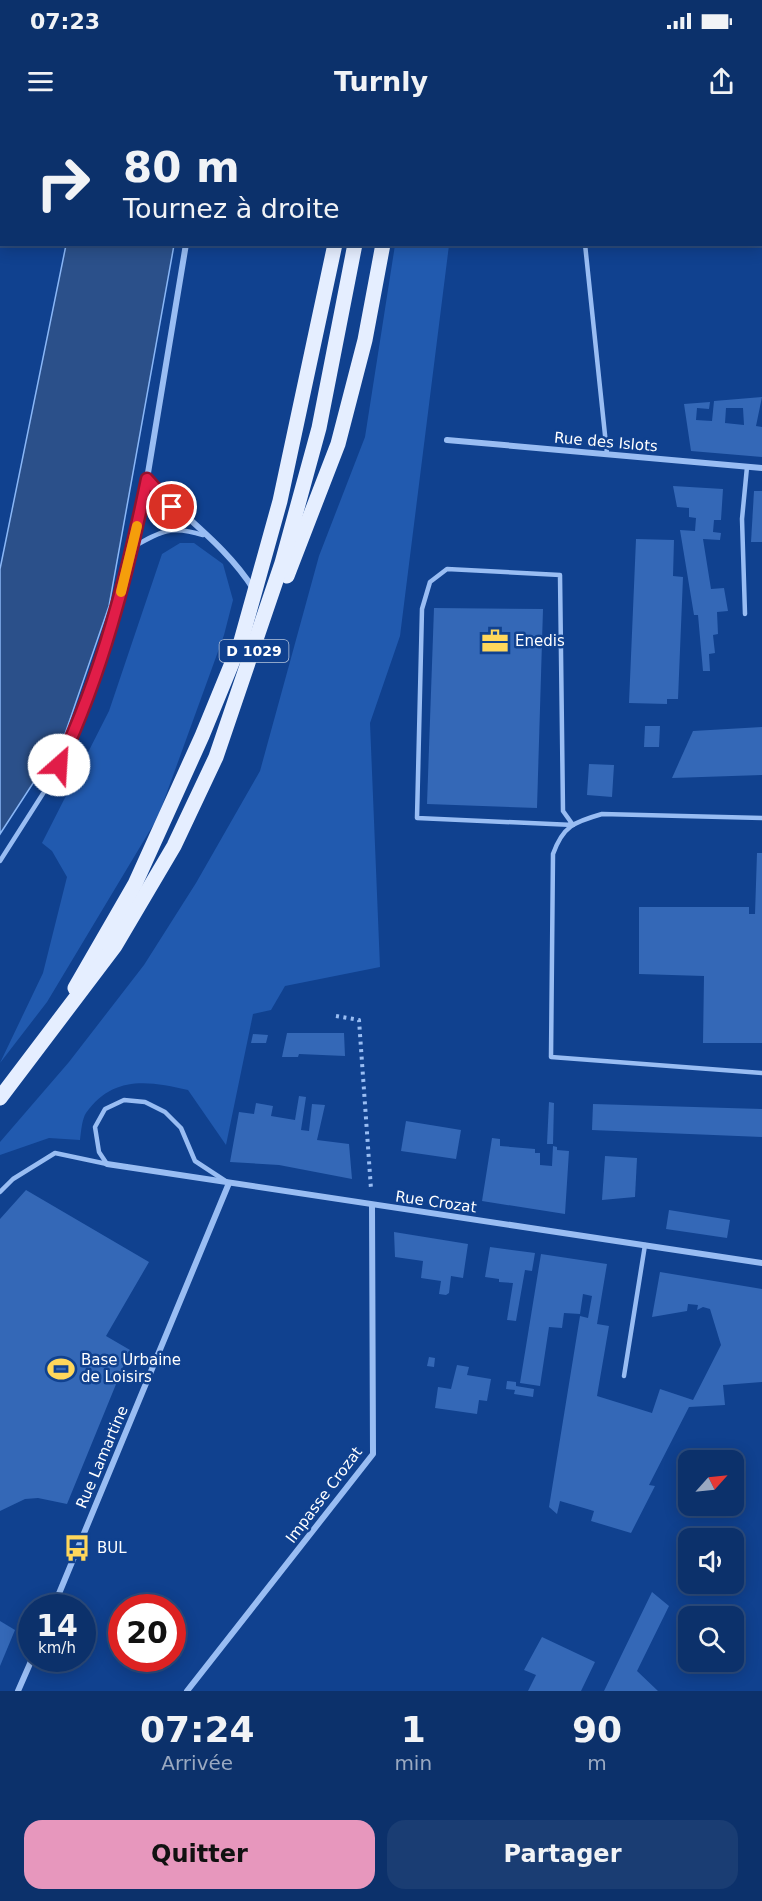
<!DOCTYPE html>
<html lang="fr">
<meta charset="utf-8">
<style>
body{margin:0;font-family:"DejaVu Sans",sans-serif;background:#1a3d73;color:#f1f3f6;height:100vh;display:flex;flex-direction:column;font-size:22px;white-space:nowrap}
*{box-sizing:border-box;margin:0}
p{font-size:20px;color:#9aa9c1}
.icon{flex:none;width:33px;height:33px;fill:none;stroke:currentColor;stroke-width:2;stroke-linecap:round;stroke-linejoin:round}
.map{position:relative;height:1571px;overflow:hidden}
.panel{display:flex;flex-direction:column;background:#0c316b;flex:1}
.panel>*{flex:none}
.top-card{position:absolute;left:0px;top:0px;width:762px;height:126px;box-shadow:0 3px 15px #0003,0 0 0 2px #2c4c7e;background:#0c316b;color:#f1f3f6;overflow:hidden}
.needle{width:39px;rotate:63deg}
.controls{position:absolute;left:678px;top:1330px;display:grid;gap:12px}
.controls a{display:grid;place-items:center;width:66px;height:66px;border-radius:12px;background:#0c316b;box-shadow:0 3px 15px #0003,0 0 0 2px #2c4c7e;font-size:30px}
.speed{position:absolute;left:18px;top:1474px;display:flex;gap:12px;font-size:30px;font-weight:700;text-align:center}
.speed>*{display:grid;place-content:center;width:78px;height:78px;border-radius:50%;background:#0c316b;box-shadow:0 3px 15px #0003,0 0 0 2px #2c4c7e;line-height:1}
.speed small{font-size:15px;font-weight:400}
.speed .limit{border:9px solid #d22;background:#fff;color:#111}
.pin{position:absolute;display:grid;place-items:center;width:51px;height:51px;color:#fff;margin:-26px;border:3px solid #fff;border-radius:50%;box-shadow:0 2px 6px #0007}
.me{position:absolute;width:66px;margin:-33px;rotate:26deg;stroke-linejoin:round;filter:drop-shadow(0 0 4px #0008)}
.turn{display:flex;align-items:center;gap:21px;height:126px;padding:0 24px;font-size:27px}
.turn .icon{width:78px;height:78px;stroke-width:2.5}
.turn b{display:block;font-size:42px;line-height:51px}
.eta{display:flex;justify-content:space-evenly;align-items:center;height:102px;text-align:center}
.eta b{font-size:36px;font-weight:600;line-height:42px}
.action{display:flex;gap:12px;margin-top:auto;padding:12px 24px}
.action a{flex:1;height:69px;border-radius:18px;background:#e797bd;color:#111;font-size:24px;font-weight:600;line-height:69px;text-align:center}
.action a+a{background:#1a3d73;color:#f1f3f6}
.status{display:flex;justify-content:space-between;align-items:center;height:42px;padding:0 30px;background:#0c316b;direction:ltr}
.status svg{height:16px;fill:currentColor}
header{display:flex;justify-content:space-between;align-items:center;height:78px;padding:0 24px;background:#0c316b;font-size:27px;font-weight:600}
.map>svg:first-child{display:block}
.green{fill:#215aaf}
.water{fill:#2b508a;stroke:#8ab7f7;stroke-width:1.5}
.building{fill:#3468b7;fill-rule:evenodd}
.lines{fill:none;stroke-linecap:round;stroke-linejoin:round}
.path{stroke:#99bdf3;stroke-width:4;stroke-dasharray:3 4.5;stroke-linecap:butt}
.lane{stroke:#99bdf3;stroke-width:4.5}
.street{stroke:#99bdf3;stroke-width:6}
.primary{stroke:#e5eeff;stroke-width:15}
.route-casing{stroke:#92132f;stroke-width:15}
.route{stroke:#e11d48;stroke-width:10}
.slow{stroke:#f59e0b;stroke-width:10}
.labels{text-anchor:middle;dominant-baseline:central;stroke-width:5;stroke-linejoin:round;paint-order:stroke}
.shield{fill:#10418f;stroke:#b7c6dd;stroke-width:1.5}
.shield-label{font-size:14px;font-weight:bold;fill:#fff}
.street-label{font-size:15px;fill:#fff;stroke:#10418f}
.poi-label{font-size:15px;fill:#fff;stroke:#10418f;text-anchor:start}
</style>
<div class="status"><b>07:23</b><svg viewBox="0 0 49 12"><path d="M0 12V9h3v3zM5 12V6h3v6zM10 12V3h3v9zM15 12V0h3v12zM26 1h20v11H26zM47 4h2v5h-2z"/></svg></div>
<header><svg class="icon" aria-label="menu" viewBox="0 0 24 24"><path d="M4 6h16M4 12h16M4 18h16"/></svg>Turnly<svg class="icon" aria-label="share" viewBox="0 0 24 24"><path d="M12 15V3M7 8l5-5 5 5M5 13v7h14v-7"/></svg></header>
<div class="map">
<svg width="762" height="1571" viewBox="0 0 762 1571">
<rect width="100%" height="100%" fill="#10418f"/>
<g class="green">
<path d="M395 125H449L400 516 370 603 380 847 285 866 271 890 253 894 226 1025 188 970C149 961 113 955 86 993 82 999 81 1012 80 1020L49 1018 0 1035V1022L69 942 144 845 196 763 260 651 319 436 365 317Z"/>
<polygon points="180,423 194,423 223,444 233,480 224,515 158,697 47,882 0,943 43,853 67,757 52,731 42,723 109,591 162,434"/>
</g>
<g class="water">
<polygon points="91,0 197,0 90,1"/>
<polygon points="66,125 174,125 109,486 65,614 0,714 0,449"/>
</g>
<g class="building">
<path d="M762 277 756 306 762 307V337L691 331 684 284 710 282 709 289 697 288 696 300 712 301 714 281ZM726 288H743L744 305 725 303Z"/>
<polygon points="673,366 723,369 721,400 714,400 713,412 721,413 720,420 703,419 711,469 724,468 728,491 717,492 718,514 713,515 715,533 709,534 710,551 703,551 698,495 694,495 680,410 695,411 696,398 689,397 689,388 677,387"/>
<polygon points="754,371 762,371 762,422 751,422"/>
<polygon points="636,419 674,420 673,456 683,457 678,579 667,579 667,584 629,583"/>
<polygon points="434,488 543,489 537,688 427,684"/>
<polygon points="645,606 660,606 659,627 644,627"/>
<polygon points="762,607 762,655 672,658 693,611"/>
<polygon points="589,644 614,645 612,677 587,675"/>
<polygon points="757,733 762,733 762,923 703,923 704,856 639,854 639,787 749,787 749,794 755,794"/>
<polygon points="287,913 344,913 345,936 299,934 298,937 282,937"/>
<polygon points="253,914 268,915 266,923 251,923"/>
<polygon points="299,976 306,977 301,1010 309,1011 312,984 325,985 317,1020 349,1024 352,1059 279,1045 230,1042 239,992 254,994 256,983 273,986 271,996 295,1000"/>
<polygon points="549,982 554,983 553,1024 547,1024"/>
<polygon points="593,984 762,989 762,1017 592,1010"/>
<polygon points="406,1001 461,1010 456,1039 401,1031"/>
<polygon points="492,1018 500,1019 500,1026 535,1029 535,1033 540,1033 540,1045 552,1046 553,1026 557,1027 557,1030 569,1031 565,1094 482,1081"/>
<polygon points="605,1036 637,1038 635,1077 602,1080"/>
<polygon points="26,1070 149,1142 106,1216 130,1230 67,1384 38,1378 25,1379 0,1391 0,1099"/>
<polygon points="669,1090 730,1100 727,1118 666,1109"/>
<polygon points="394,1112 468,1124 463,1158 451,1156 449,1173 446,1175 439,1174 441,1161 421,1158 423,1141 395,1137"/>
<polygon points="490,1127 535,1133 532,1151 525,1150 516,1201 507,1200 513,1163 499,1162 499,1159 485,1157"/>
<polygon points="541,1134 607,1144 597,1204 609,1206 597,1276 652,1293 660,1269 693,1280 721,1225 710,1189 703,1187 697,1190 698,1185 688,1184 687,1191 652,1197 660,1152 762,1169 762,1262 723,1265 725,1285 689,1287 649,1365 655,1366 631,1413 591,1401 594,1391 560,1381 557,1394 549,1387 580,1196 588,1198 592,1176 583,1174 580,1194 564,1193 562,1208 549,1207 540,1266 520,1263"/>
<polygon points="429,1237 435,1238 434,1247 427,1246"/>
<polygon points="457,1245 469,1247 467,1255 491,1259 487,1281 479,1280 477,1294 435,1288 438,1267 451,1269"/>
<polygon points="507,1261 516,1262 516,1266 534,1269 533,1277 514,1274 515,1270 506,1269"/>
<polygon points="652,1472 669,1486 637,1551 658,1571 604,1571"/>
<polygon points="0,1501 15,1510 0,1546"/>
<polygon points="542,1517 595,1542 581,1571 528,1571 536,1555 524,1550"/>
</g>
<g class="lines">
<polyline class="path" points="336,896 359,900 371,1069"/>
<g class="lane">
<polyline points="545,0 546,2"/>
<polyline points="27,2 28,0"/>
<polyline points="0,112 2,108"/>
<polyline points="585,124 607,334"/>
<path d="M133 427C161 411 171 405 203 415"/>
<polygon points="447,449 560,455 563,691 573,705 417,698 422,489 430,462"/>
<polyline points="745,494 742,399 747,347"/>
<path d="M762 698 602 694C574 702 563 706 553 734L551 937 762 953"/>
<polyline points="0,741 51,661 82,596 122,470 147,359"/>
<polyline points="107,1044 99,1032 95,1007 105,989 124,980 145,982 165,992 181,1008 195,1041 227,1062"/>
<polyline points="0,1072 13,1059 55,1033 107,1044"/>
<polyline points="624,1256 645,1125"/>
</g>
<g class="street">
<polyline points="207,2 207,0"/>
<path d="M186 124 147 359C182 396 227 426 254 470"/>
<polyline points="447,320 762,348"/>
<polyline points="107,1044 762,1143"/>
<polyline points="53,1488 229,1063"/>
<polyline points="18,1571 32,1539"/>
<polyline points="187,1571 373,1334 372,1085"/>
</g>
<g class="primary">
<polyline points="357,2 357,0"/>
<polyline points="376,2 376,0"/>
<polyline points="406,2 406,0"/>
<polyline points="287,456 338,324 365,220 383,124"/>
<polyline points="75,868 135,764 202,616 241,521 280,381 335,124"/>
<polyline points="0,978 115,826 174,726 216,637 282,443 319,308 355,124"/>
</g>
</g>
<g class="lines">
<defs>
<path id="route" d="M59 645C102 554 127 457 147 359L172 387"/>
</defs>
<use href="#route" class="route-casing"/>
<use href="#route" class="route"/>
<polyline class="slow" points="121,472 137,406"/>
</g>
<defs>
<symbol id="office-bare" viewBox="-9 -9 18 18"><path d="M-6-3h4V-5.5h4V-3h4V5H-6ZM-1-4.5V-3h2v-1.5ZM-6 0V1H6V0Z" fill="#ffd75b" stroke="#10418f" stroke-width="2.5" paint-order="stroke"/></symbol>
<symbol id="stadium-bare" viewBox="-9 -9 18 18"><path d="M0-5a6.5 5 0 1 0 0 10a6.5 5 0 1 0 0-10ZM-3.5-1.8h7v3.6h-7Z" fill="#ffd75b" stroke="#10418f" stroke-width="2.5" paint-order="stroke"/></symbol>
<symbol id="bus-bare" viewBox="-9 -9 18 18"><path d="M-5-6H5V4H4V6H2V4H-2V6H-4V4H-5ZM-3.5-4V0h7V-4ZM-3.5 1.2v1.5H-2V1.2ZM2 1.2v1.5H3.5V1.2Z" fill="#ffd75b" stroke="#10418f" stroke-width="2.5" paint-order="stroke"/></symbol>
</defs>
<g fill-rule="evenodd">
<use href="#office-bare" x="476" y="502" width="38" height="38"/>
<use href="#stadium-bare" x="42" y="1230" width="38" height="38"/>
<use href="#bus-bare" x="58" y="1409" width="38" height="38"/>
</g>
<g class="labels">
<rect class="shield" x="219.5" y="520" width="69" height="22" rx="4.5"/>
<g class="shield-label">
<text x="254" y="531">D 1029</text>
</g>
<g class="street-label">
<text transform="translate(606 322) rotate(5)">Rue des Islots</text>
<text transform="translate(436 1082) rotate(8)">Rue Crozat</text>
<text transform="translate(102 1337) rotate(-67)">Rue Lamartine</text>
<text transform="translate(324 1375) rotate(-53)">Impasse Crozat</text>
</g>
<g class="poi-label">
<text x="515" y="521">Enedis</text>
<text x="81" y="1240">Base Urbaine<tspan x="81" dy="17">de Loisirs</tspan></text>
<text x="97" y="1428">BUL</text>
</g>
</g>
</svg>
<div class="controls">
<a><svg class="needle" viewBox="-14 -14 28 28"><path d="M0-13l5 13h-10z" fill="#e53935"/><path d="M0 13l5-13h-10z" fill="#9aa9c1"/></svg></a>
<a><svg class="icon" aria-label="sound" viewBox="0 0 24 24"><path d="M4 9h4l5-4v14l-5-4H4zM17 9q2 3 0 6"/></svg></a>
<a><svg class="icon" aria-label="search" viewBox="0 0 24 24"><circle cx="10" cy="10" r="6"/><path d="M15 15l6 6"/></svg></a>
</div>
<div class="speed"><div>14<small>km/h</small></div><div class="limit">20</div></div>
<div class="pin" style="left:172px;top:387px;background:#d93025"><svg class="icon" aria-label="arrive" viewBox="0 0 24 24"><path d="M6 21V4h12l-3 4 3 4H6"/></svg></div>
<svg class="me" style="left:59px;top:645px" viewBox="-20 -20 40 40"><circle r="19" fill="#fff"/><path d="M0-13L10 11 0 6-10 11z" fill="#e11d48"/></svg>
<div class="top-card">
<div class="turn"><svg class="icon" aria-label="right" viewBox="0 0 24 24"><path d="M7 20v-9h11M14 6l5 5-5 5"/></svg><div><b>80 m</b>Tournez à droite</div></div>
</div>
</div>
<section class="panel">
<div class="eta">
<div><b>07:24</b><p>Arrivée</p></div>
<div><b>1</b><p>min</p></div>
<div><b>90</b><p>m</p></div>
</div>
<div class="action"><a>Quitter</a><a>Partager</a></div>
</section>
